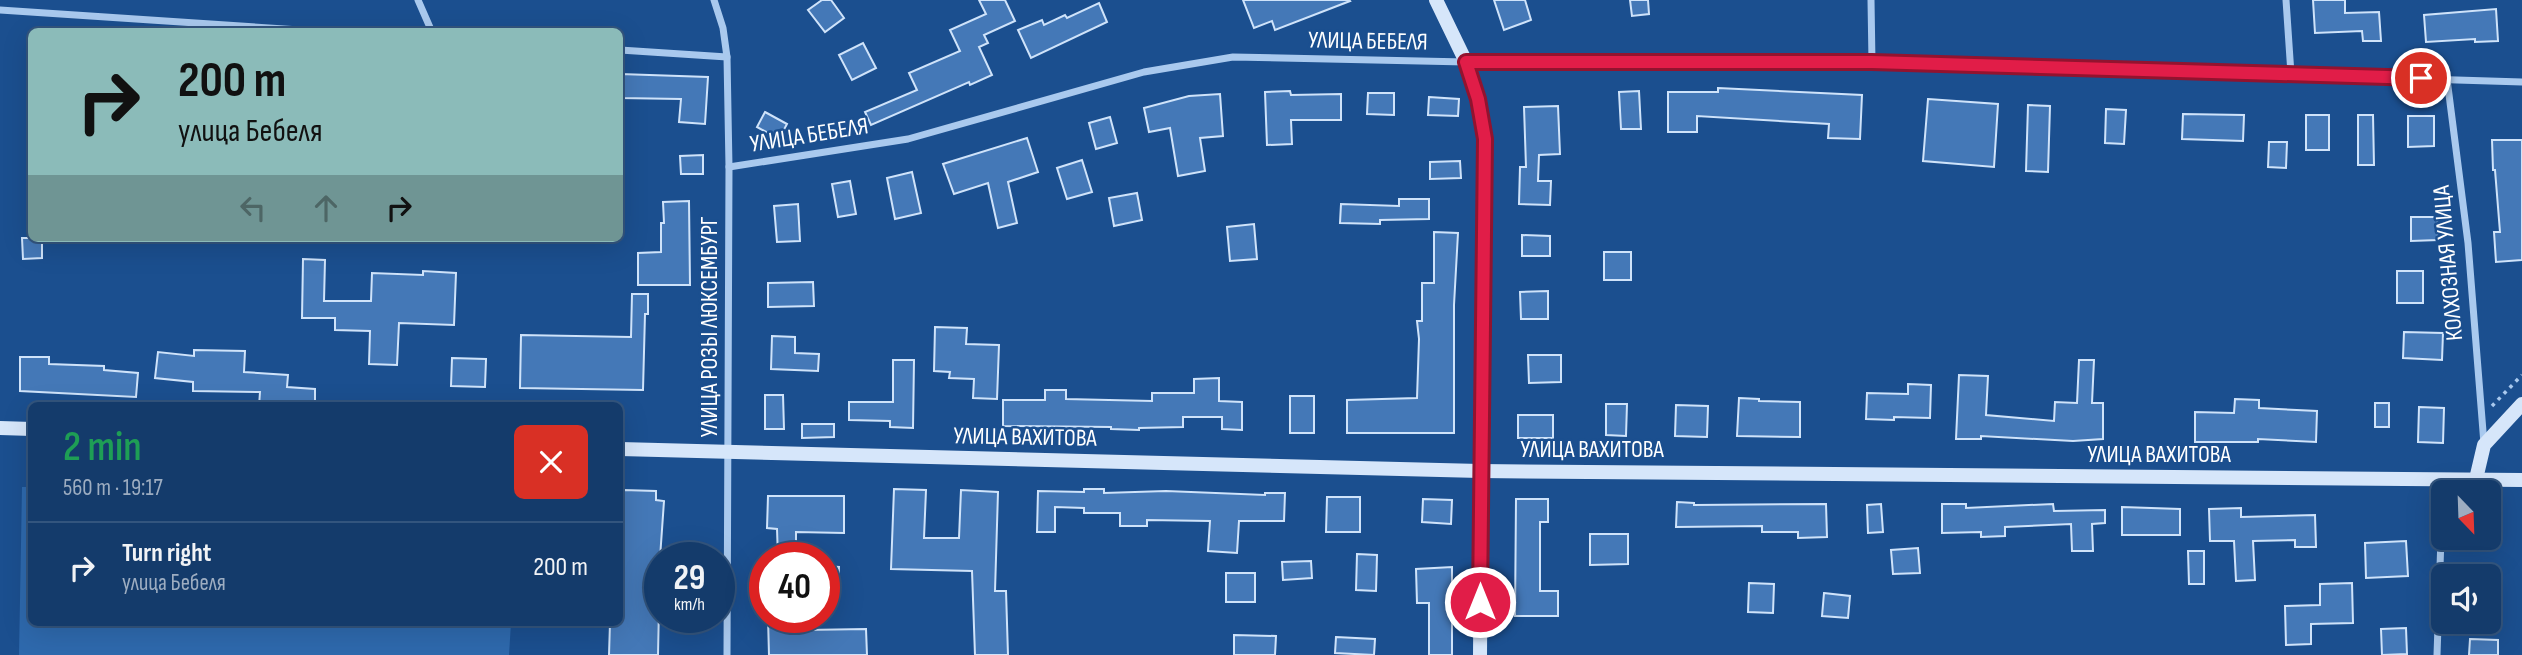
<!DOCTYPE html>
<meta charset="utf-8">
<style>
body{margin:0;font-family:"Sofia Sans Condensed",sans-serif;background:#214673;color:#f1f3f6;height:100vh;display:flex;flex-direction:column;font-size:26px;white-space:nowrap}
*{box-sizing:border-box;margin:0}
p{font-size:23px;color:#9dadc1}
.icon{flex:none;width:38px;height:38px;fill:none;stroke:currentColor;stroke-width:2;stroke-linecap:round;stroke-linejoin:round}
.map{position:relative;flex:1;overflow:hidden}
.side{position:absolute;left:28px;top:402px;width:595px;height:224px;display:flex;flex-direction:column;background:#143b6b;border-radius:10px;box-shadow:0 7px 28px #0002,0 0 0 2px #33557e}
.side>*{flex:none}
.top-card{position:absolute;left:28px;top:28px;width:595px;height:214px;border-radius:10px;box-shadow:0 7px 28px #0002,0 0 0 2px #33557e;background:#8bbbb9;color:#111;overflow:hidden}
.needle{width:46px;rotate:157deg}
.controls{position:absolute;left:2431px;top:480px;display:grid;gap:14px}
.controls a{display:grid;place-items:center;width:70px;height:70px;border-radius:10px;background:#143b6b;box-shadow:0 7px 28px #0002,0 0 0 2px #33557e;font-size:35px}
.speed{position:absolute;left:644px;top:542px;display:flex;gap:14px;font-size:35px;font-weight:700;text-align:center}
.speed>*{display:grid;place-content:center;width:91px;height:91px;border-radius:50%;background:#143b6b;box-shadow:0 7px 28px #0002,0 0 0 2px #33557e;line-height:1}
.speed small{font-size:18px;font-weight:400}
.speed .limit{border:10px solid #d22;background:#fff;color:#111}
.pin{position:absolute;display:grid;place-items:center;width:60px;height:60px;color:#fff;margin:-30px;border:4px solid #fff;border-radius:50%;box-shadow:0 2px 7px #0007}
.me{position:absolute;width:77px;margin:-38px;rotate:0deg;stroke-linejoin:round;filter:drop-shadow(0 0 5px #0008)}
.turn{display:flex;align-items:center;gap:24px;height:147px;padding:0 35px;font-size:32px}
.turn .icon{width:91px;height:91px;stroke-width:2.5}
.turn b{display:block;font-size:49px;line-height:60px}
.lanes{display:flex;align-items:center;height:66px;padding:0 35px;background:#0003;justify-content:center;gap:35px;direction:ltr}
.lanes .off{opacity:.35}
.round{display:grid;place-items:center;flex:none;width:74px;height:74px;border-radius:10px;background:#214673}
.head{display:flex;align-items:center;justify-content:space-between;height:119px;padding:0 35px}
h1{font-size:42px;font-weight:600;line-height:52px;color:#1e9e55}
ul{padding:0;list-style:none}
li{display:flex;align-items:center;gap:21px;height:91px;padding:0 35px;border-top:2px solid #33557e}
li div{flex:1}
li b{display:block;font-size:26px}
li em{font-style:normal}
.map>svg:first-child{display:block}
.green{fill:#2e69ad}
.building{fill:#4478b7;stroke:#cfe3fa;stroke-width:2}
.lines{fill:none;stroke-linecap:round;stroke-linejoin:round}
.path{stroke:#a9c9ee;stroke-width:3.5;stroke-dasharray:3.5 5;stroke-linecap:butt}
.street{stroke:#a9c9ee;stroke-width:7}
.secondary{stroke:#d6e6fa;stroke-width:14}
.route-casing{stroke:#92132f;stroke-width:18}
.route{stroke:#e11d48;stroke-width:12}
.labels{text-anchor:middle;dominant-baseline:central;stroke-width:5;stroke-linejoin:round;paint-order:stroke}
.street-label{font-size:24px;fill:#fff;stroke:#1b4f8f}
</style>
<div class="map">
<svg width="2522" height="655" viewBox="0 0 2522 655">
<rect width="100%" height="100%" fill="#1b4f8f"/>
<polygon class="green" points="22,487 31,487 32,623 511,623 509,655 19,655"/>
<g class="building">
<polygon points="822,0 831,0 844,18 825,32 808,10"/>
<polygon points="979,0 1005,0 1015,21 984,35 988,43 979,47 992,75 970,85 969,82 871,125 865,112 917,90 909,73 960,51 950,30 986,14"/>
<polygon points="1243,0 1349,0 1350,1 1275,30 1272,21 1254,28"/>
<polygon points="1494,0 1525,0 1531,20 1504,30"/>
<polygon points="1630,0 1648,0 1649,14 1632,16"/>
<polygon points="2313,0 2345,0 2345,13 2379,12 2381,41 2363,41 2362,31 2315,33"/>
<polygon points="1099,3 1107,22 1031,58 1018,30 1042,20 1044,25 1065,15 1067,18"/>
<polygon points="2496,9 2498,41 2475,42 2475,39 2426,42 2424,15"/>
<polygon points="863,43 876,68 852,80 839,55"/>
<polygon points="620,74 708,77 705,124 679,122 681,99 620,98"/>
<polygon points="1718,88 1862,95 1860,139 1828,138 1829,124 1697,116 1697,132 1668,132 1668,92 1718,92"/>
<polygon points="1290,91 1291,95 1341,94 1341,120 1291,120 1292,144 1267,145 1265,92"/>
<polygon points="1639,91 1641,129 1621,129 1619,92"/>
<polygon points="1368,93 1394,93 1394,115 1367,114"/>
<polygon points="1220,94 1223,136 1200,138 1205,171 1178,176 1170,128 1149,132 1144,108 1189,96"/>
<polygon points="1429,97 1459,99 1458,116 1428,115"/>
<polygon points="1928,99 1998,104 1994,167 1923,161"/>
<polygon points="2028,105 2050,106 2048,172 2026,171"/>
<polygon points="1558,106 1560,154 1539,155 1538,181 1551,181 1550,205 1519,204 1520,167 1526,167 1524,107"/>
<polygon points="2106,109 2126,110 2124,144 2105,143"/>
<polygon points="765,112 787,124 779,139 757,127"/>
<polygon points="2183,114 2244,115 2243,141 2182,139"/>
<rect x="2306" y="115" width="23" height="35"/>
<polygon points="2358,115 2373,115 2374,165 2358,165"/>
<polygon points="2408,116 2434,116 2434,146 2408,147"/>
<polygon points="1110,117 1117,143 1096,149 1089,123"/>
<polygon points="1027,138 1038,172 1008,182 1017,223 998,228 988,183 954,194 943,164"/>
<polygon points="2492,140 2522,140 2522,260 2496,262 2494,232 2500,232 2495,170 2493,170"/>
<polygon points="2269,142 2287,142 2286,168 2268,167"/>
<polygon points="703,155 703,174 681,174 680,156"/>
<polygon points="1082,160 1092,192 1067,199 1057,168"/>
<polygon points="1460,161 1461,178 1430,179 1430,162"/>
<polygon points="912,172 921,213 895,219 887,178"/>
<polygon points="850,181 856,214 838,217 832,184"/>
<polygon points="1137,193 1142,220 1114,226 1109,198"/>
<polygon points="1399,199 1429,199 1429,219 1380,220 1380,224 1340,223 1341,204 1399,206"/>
<polygon points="689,201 690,285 638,285 638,253 661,252 661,223 664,223 663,202"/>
<polygon points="798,204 800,241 777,242 774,206"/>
<polygon points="2411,217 2437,217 2438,240 2411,241"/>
<polygon points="1254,224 1257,259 1230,261 1227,227"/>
<polygon points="1434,232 1458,233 1454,305 1454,433 1347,433 1347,400 1417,398 1419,339 1417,321 1422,321 1422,283 1434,283"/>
<polygon points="1522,235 1550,236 1550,256 1522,256"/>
<polygon points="22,238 42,238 42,258 23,259"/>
<rect x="1604" y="252" width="27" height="28"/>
<polygon points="303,259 325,260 324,301 371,301 372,273 423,275 423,271 456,273 454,325 399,323 397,365 369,364 370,331 335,330 335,318 302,318"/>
<rect x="2397" y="271" width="26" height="32"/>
<polygon points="813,282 814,306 768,307 768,283"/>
<polygon points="1548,291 1548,319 1521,319 1520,292"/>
<polygon points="632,294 648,294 648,314 645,314 643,390 520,388 521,335 631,337"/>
<polygon points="935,327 967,328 966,344 999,345 997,399 973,398 974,379 949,378 950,372 934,371"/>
<polygon points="2404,332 2443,333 2442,360 2403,358"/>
<polygon points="772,336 795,337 795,353 819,354 818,371 771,369"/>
<polygon points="194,350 245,351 244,372 288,375 287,387 315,389 315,406 259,406 260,392 193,391 193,382 155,378 158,352 194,356"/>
<polygon points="1528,355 1561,355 1561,382 1529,383"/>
<polygon points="20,357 49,357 49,364 104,366 104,370 138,373 136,397 20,391"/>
<polygon points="452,358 486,359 485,387 451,386"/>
<polygon points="893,360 914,360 913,428 890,427 890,421 849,420 849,402 893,402"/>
<polygon points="2079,360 2094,360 2092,403 2103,403 2103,439 2073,441 1981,436 1981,439 1956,439 1959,375 1988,376 1986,415 2054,421 2055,402 2077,403"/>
<polygon points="1219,378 1219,401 1242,402 1242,430 1222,429 1222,417 1183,417 1183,427 1139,428 1139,430 1111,429 1111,427 1003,426 1003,400 1045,400 1045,390 1066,390 1066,399 1152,401 1152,393 1194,393 1194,379"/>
<polygon points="1908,384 1931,385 1930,418 1894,417 1894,420 1866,419 1867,393 1908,394"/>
<polygon points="765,395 783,395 784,429 765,429"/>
<rect x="1290" y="396" width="24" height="37"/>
<polygon points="1739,398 1759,399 1759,401 1800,402 1800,437 1737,436"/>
<polygon points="2235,399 2259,400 2259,408 2317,411 2316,442 2258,439 2258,442 2195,442 2195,412 2234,413"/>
<rect x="2375" y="403" width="14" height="24"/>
<polygon points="1606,404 1627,404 1626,436 1606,435"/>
<polygon points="1676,405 1708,406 1707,437 1675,436"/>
<polygon points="2419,407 2444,408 2443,443 2418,442"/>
<rect x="1518" y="415" width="35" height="23"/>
<polygon points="802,424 834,424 834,437 802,438"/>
<polygon points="894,489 926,490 924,538 959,538 961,490 998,492 995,591 1006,591 1008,655 975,655 972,571 891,569"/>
<polygon points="1084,489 1104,489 1104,493 1166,491 1265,495 1265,493 1285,493 1284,521 1239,521 1237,553 1208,551 1210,521 1147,520 1147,526 1120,526 1120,513 1084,513 1084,508 1055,507 1055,532 1037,532 1038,491 1084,492"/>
<polygon points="623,490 656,491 656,500 664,501 660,558 658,655 609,655 610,623 620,623 620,499 623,500"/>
<polygon points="768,496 844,496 844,533 796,532 796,558 778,558 777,529 767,528"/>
<polygon points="1327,497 1360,497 1360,532 1326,532"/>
<polygon points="1423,499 1452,500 1451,524 1422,522"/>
<polygon points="1516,499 1548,499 1548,522 1540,522 1540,591 1558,591 1558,616 1515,616"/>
<polygon points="1677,502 1694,503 1694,505 1826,504 1827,537 1798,538 1798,532 1762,532 1762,526 1676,527"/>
<polygon points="1881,504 1883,532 1868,533 1867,505"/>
<polygon points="1942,504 1966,504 1966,508 2053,504 2054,511 2105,510 2105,523 2092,524 2093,551 2072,551 2071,524 2005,527 2005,536 1981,537 1981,532 1942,533"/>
<polygon points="2122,507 2180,509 2180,535 2122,535"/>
<polygon points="2241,508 2241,517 2315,515 2316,547 2295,547 2295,540 2253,541 2255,580 2236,581 2234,541 2210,541 2209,509"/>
<polygon points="1590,534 1628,534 1628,564 1590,565"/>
<polygon points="2406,541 2408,576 2366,578 2365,543"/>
<polygon points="1918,548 1920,573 1893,574 1891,550"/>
<polygon points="2188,551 2204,551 2204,584 2189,584"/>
<polygon points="1357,554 1377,555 1376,591 1356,590"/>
<polygon points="1311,561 1312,578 1283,580 1282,562"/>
<polygon points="824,566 839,567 838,588 824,588"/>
<polygon points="1452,567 1452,655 1429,655 1429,603 1417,603 1416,569"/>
<rect x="1226" y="573" width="29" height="29"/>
<polygon points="1749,583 1774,584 1773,613 1748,612"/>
<polygon points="2352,583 2353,623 2311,624 2311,644 2286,645 2285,606 2320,605 2320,584"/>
<polygon points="1824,593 1850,596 1848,618 1822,616"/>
<polygon points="768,618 804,618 805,630 866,629 867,655 769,655"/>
<polygon points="2406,628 2407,654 2382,655 2381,629"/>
<polygon points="1234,635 1276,636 1275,655 1234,655"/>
<polygon points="1336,637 1375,639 1374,655 1335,653"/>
<polygon points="2470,639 2498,640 2498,655 2469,655"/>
</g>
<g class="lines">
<polyline class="path" points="2492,406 2522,375"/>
<g class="street">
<polyline points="418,0 432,32"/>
<polyline points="714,0 723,28 727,57 729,167 727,655"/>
<polyline points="1871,0 1872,62"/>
<polyline points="2286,0 2291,74"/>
<polyline points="0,10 330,32"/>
<polyline points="620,50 727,57"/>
<polyline points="2447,79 2468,243 2484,444"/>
<polyline points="729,167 908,139 1144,72 1233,57 1466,62 1872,62 2522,82"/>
<polyline points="2437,655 2443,479"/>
</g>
<g class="secondary">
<polyline points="1436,0 1466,62 1478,99 1484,139 1480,655"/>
<polyline points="0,428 32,429"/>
<polyline points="620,449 1480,471 2522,480"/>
<polyline points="2476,479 2484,445 2522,404"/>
</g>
</g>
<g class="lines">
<defs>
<polyline id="route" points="1480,602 1485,139 1478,99 1466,62 1872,62 2421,78"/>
</defs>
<use href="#route" class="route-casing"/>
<use href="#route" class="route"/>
</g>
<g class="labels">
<g class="street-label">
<text transform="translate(1368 41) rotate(1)">УЛИЦА БЕБЕЛЯ</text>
<text transform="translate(809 135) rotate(-9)">УЛИЦА БЕБЕЛЯ</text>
<text transform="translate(2448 263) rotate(-95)">КОЛХОЗНАЯ УЛИЦА</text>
<text transform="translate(709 327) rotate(-90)">УЛИЦА РОЗЫ ЛЮКСЕМБУРГ</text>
<text transform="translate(1025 437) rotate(1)">УЛИЦА ВАХИТОВА</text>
<text x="1592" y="449">УЛИЦА ВАХИТОВА</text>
<text x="2159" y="454">УЛИЦА ВАХИТОВА</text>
</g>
</g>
</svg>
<div class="controls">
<a><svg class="needle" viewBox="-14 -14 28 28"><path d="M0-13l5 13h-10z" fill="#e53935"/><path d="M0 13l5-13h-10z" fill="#9dadc1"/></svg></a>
<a><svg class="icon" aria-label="sound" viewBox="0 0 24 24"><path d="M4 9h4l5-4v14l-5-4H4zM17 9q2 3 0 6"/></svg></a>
</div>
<div class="speed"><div>29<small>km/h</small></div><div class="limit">40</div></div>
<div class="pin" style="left:2421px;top:78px;background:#d93025"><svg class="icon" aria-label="arrive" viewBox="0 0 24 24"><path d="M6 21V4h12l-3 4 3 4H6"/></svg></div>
<svg class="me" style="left:1480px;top:602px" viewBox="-20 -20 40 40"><circle r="17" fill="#e11d48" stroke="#fff" stroke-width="3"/><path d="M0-11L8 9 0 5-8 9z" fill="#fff"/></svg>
<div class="top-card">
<div class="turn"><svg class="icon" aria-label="right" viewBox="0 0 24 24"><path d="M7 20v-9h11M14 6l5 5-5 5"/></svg><div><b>200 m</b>улица Бебеля</div></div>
<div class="lanes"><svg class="icon off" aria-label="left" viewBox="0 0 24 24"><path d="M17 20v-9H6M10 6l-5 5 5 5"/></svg><svg class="icon off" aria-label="ahead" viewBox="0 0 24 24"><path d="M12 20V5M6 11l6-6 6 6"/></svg><svg class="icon" aria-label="right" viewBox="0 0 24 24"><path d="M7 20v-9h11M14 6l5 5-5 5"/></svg></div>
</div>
<section class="side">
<div class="head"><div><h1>2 min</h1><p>560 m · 19:17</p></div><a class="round" style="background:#d93025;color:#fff"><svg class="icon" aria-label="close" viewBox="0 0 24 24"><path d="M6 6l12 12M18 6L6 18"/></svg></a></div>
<ul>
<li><svg class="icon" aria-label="right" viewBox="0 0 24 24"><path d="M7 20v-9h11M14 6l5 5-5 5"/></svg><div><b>Turn right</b><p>улица Бебеля</p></div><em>200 m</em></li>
</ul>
</section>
</div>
